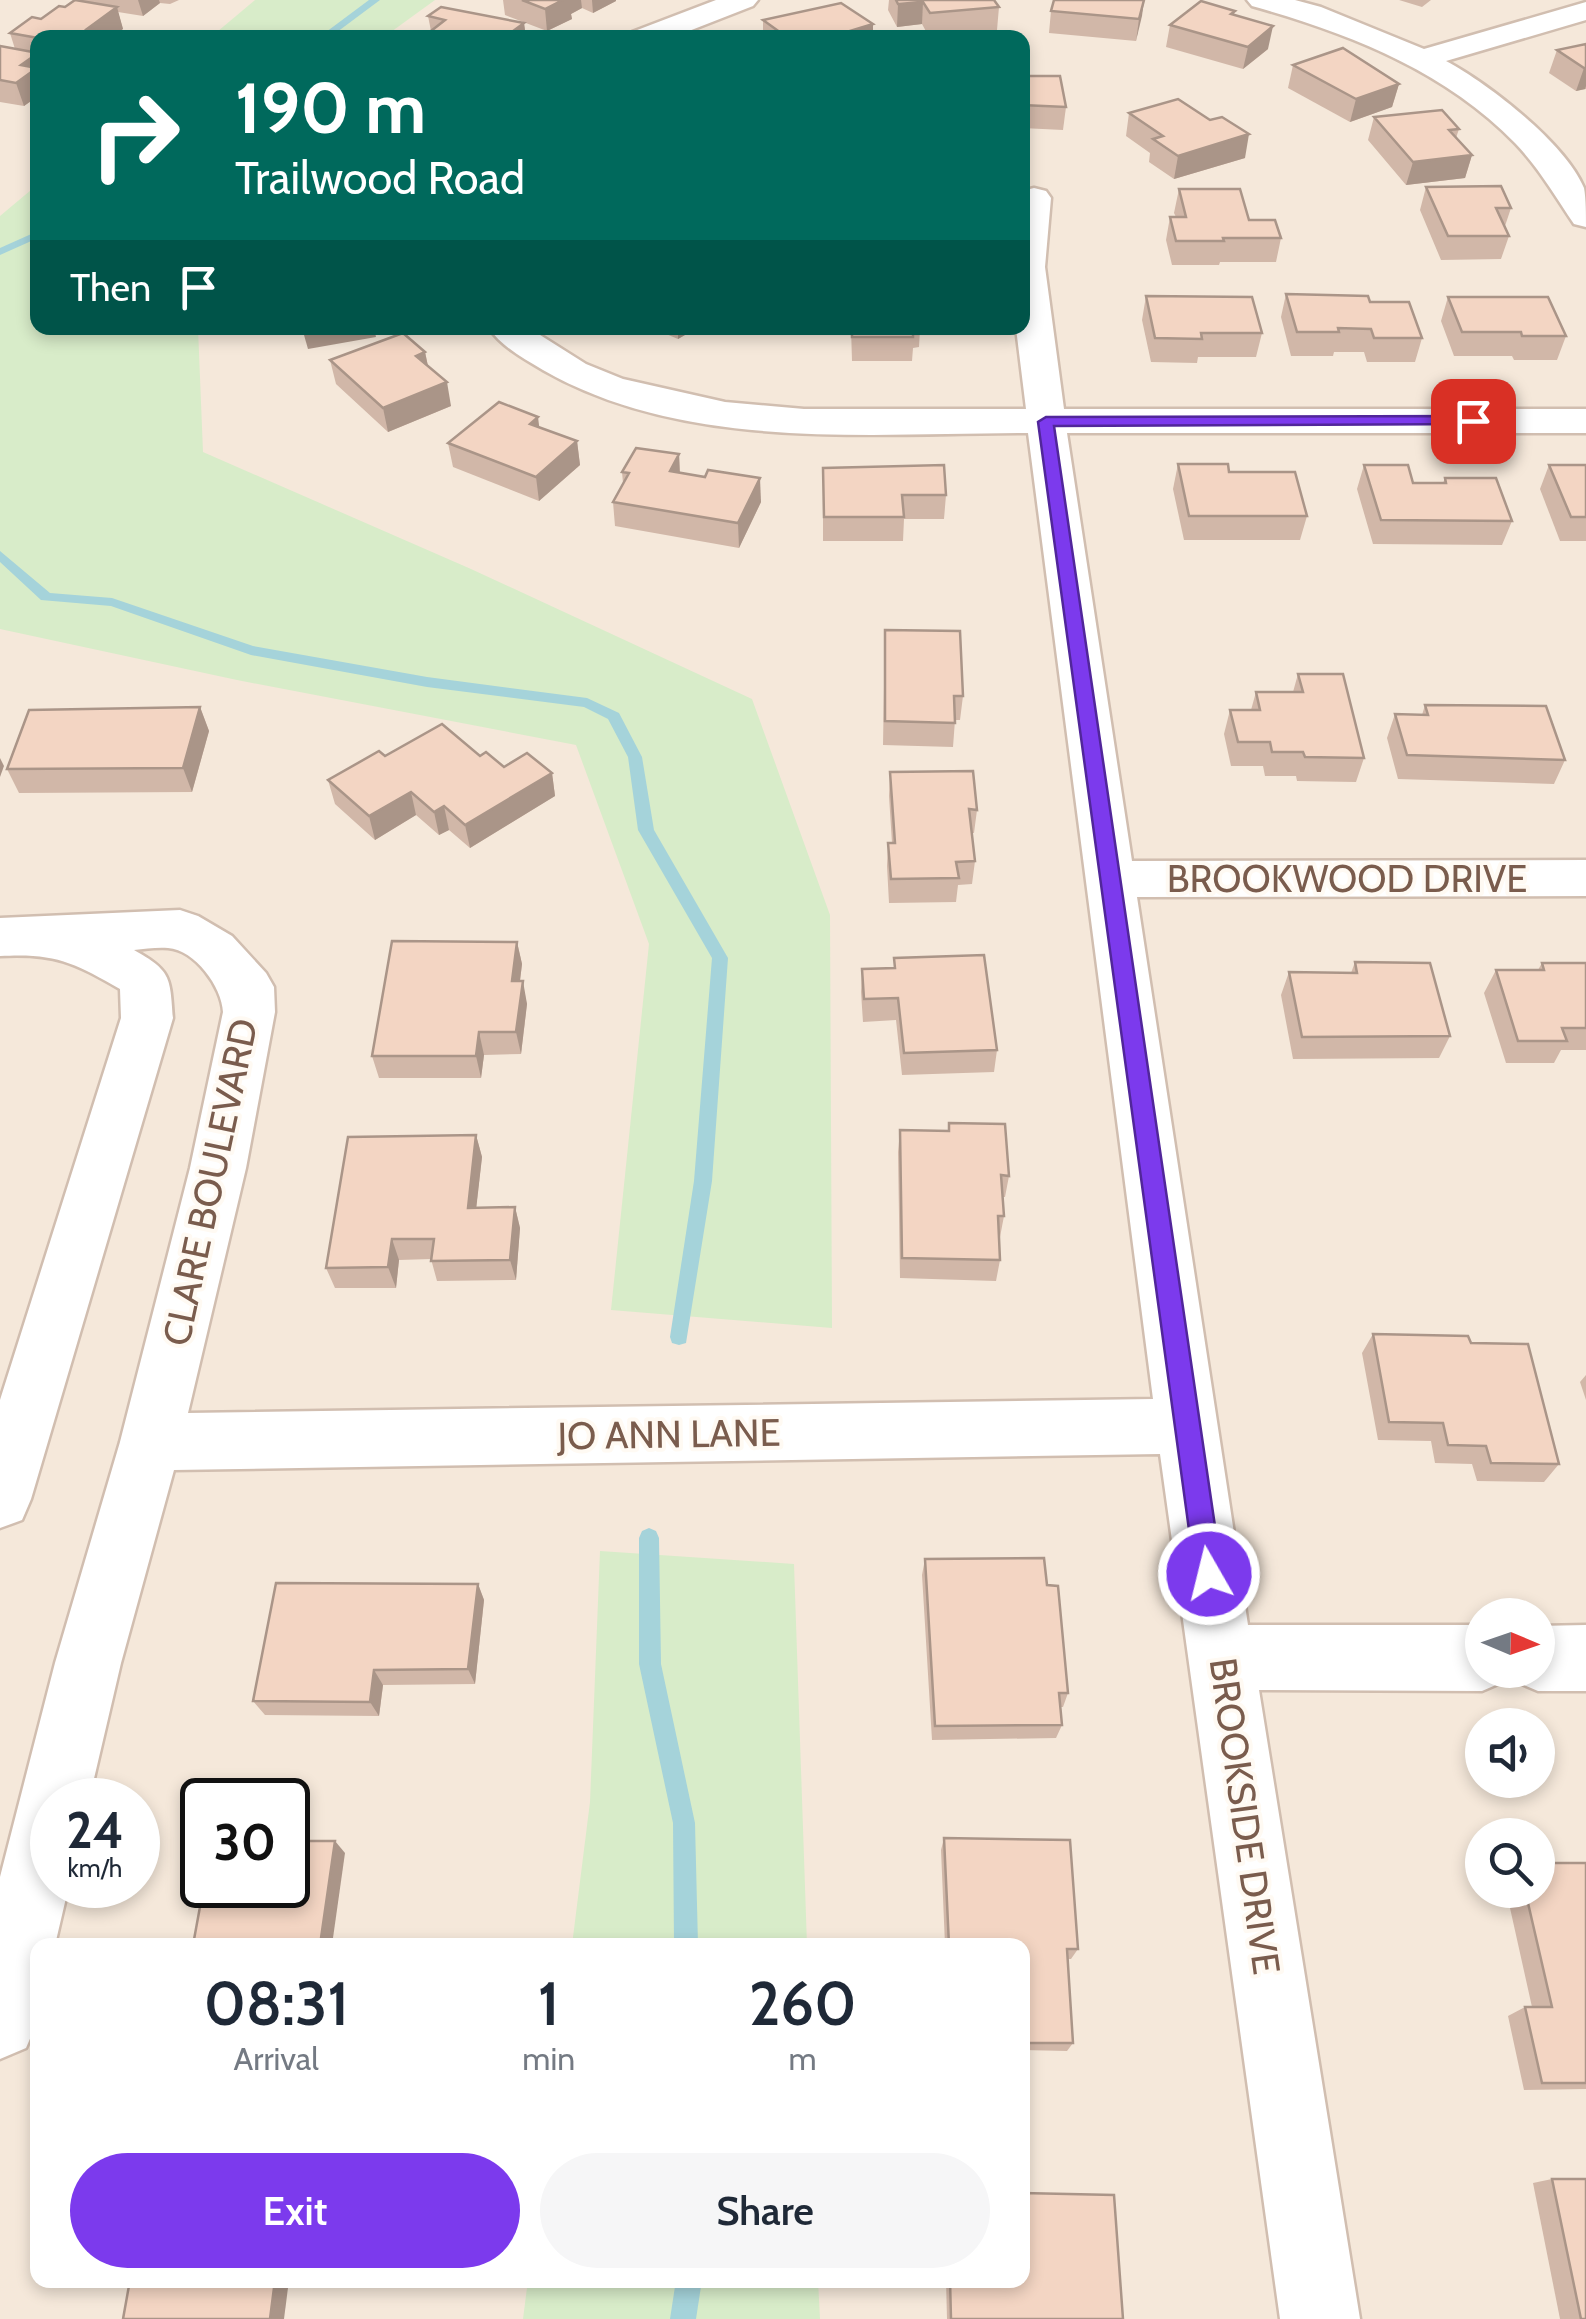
<!DOCTYPE html>
<style>
body{margin:0;font-family:Cabin,sans-serif;background:#f6f6f7;color:#1f2937;height:100vh;display:flex;flex-direction:column;font-size:38px;white-space:nowrap}
*{box-sizing:border-box;margin:0}
p{font-size:32px;color:#747a83}
.icon{flex:none;width:55px;height:55px;fill:none;stroke:currentColor;stroke-width:2;stroke-linecap:round;stroke-linejoin:round}
.map{position:relative;flex:1;overflow:hidden}
.side{position:absolute;left:30px;top:1938px;width:1000px;height:350px;display:flex;flex-direction:column;background:#fff;border-radius:20px;box-shadow:0 5px 15px #0003}
.side>*{flex:none}
.top-card{position:absolute;left:30px;top:30px;width:1000px;height:305px;border-radius:20px;box-shadow:0 5px 15px #0003;background:#00695c;color:#fff;overflow:hidden}
.needle{width:65px;rotate:92deg}
.fabs{position:absolute;left:1465px;top:1598px;display:grid;gap:20px}
.fabs a{display:grid;place-items:center;width:90px;height:90px;border-radius:50%;background:#fff;box-shadow:0 5px 15px #0003;font-size:50px}
.speed{position:absolute;left:30px;top:1778px;display:flex;gap:20px;font-size:50px;font-weight:700;text-align:center}
.speed>*{display:grid;place-content:center;width:130px;height:130px;border-radius:50%;background:#fff;box-shadow:0 5px 15px #0003;line-height:1}
.speed small{font-size:25px;font-weight:400}
.speed .limit{border:5px solid #111;border-radius:15px;background:#fff;color:#111}
.pin{position:absolute;display:grid;place-items:center;width:85px;height:85px;color:#fff;margin:-42px;border-radius:20px;box-shadow:0 5px 15px #0006}
.me{position:absolute;width:110px;margin:-55px;rotate:352deg;stroke-linejoin:round;filter:drop-shadow(0 0 8px #0008)}
.turn{display:flex;align-items:center;gap:35px;height:210px;padding:0 40px;font-size:45px}
.turn .icon{width:130px;height:130px;stroke-width:2.5}
.turn b{display:block;font-size:70px;line-height:85px}
.then{display:flex;align-items:center;height:95px;padding:0 40px;background:#0003;gap:20px;font-size:38px}
.eta{display:flex;justify-content:space-evenly;align-items:center;height:170px;text-align:center}
.eta b{font-size:60px;font-weight:600;line-height:70px}
.cta{display:flex;gap:20px;margin-top:auto;padding:20px 40px}
.cta a{flex:1;height:115px;border-radius:60px;background:#7c3aed;color:#fff;font-size:40px;font-weight:600;line-height:115px;text-align:center}
.cta a+a{background:#f6f6f7;color:#1f2937}
.map>svg:first-child{display:block}
.residential{fill:#f5e8da;fill-rule:evenodd}
.green{fill:#d8ecc9}
.lines{fill:none;stroke-linecap:round;stroke-linejoin:round}
.stream{fill:#a5d3da;fill-rule:evenodd}
.minor-casing{stroke:#d1beb0;stroke-width:5}
.minor{fill:#fff;fill-rule:evenodd}
.wall{fill:#d1b7a8}
.shaded-wall{fill:#aa9588}
.building{fill:#f3d5c3;stroke:#aa9588;stroke-width:2.5}
.route{fill:#7c3aed;stroke:#51269a;stroke-width:2.5}
.labels{text-anchor:middle;dominant-baseline:central;stroke-width:8;stroke-linejoin:round;paint-order:stroke}
.street-label{font-size:38px;fill:#7a5c4d;stroke:#fffaf3}
</style>
<div class="map">
<svg width="1586" height="2319" viewBox="0 0 1586 2319">
<rect width="100%" height="100%" fill="#fdf6ec"/>
<path class="residential" d="M0 0H1586V2319H0ZM38 38H1022V328H38ZM1482 1615H1538V1670H1482ZM1482 1725H1538V1780H1482ZM52 1800H138V1885H52ZM202 1800H288V1885H202ZM1482 1835H1538V1890H1482ZM38 1945H1022V2280H38Z"/>
<g class="green">
<polygon points="255,0 435,0 384,37 211,37"/>
<polygon points="37,185 38,328 198,328 203,452 471,569 752,699 830,915 832,1328 611,1310 649,944 576,745 237,680 0,629 0,216"/>
<polygon points="600,1551 794,1564 807,1945 572,1945 590,1802"/>
<polygon points="528,2280 818,2280 820,2319 523,2319"/>
</g>
<g class="lines">
<g class="stream">
<polygon points="369,0 380,0 329,38 318,38"/>
<polygon points="38,231 38,238 0,255 0,248"/>
<polygon points="0,551 50,593 112,598 253,646 427,677 587,698 619,713 642,757 654,830 728,958 712,1181 686,1343 679,1345 672,1343 670,1337 694,1181 712,958 638,830 628,757 608,719 584,707 427,687 251,655 111,606 41,600 0,562"/>
<polygon points="649,1528 656,1531 659,1538 661,1664 695,1823 698,1945 674,1945 673,1823 639,1664 639,1538 642,1531"/>
<polygon points="676,2280 702,2280 696,2319 670,2319"/>
</g>
<defs>
<g id="minor">
<polygon points="716,0 758,0 753,6 671,38 628,38 632,32"/>
<path d="M1247 0H1295L1321 7 1424 49 1586 2V20L1446 61C1489 84 1565 143 1584 188 1586 199 1586 215 1586 227L1574 224C1555 196 1539 168 1515 143 1444 70 1348 33 1252 6Z"/>
<path d="M1034 188 1046 191 1051 198 1045 267 1064 409H1586V433H1067L1132 861 1586 860V896L1137 897 1248 1625H1482V1670H1538V1626L1586 1625V1691H1538L1515 1681 1510 1670 1505 1681 1482 1691 1259 1690 1360 2319H1280L1160 1454 174 1470 121 1663 89 1800H52V1885H69L55 1945H38V2020L26 2048 0 2059V1877L55 1663 120 1442 190 1168 223 1012C222 987 195 950 168 948 157 947 145 949 134 950 171 971 170 976 173 1018L31 1499 22 1520 0 1528V1400L121 1018 120 989C73 962 55 953 0 956V918L180 910 198 916 232 936 266 973 274 987 275 1012 246 1168 188 1413 1153 1399 1028 433C870 433 686 452 543 370 524 359 501 346 489 328H529L586 364 623 379 725 402 804 409H1026L1016 328H1022V191Z"/>
</g>
</defs>
<use href="#minor" class="minor-casing"/>
<use href="#minor" class="minor"/>
</g>
<g class="wall">
<polygon points="82,0 179,0 170,4 160,3 143,16 118,12 123,29 38,38 38,96 24,106 0,102 0,46 15,49 10,33 65,7 83,1"/>
<polygon points="503,0 616,0 616,1 593,13 582,8 571,14 572,19 547,31 505,15"/>
<polygon points="889,0 994,0 999,7 997,30 928,35 922,24 897,27 888,10"/>
<polygon points="1144,0 1136,41 1049,33 1051,11"/>
<polygon points="1399,0 1431,0 1422,7"/>
<polygon points="1235,11 1234,15 1268,49 1243,69 1166,47 1170,25"/>
<polygon points="428,16 524,23 526,38 422,38 431,31"/>
<polygon points="763,20 873,24 873,38 763,38"/>
<polygon points="1586,44 1586,89 1576,91 1549,73 1557,50"/>
<polygon points="1293,65 1399,84 1392,107 1350,122 1288,88"/>
<polygon points="1022,76 1066,107 1063,130 1022,128"/>
<polygon points="1129,113 1245,158 1174,179 1149,162 1150,153 1126,136"/>
<polygon points="1374,117 1459,129 1456,138 1472,155 1465,178 1406,185 1368,140"/>
<polygon points="1426,187 1511,208 1505,226 1509,236 1501,259 1441,260 1420,210"/>
<polygon points="1179,189 1249,220 1281,238 1276,262 1220,262 1219,265 1172,265 1166,240 1170,217 1176,217 1174,213"/>
<polygon points="1286,294 1370,302 1422,338 1415,362 1367,362 1364,352 1334,352 1333,356 1291,356 1281,317"/>
<polygon points="1146,296 1262,333 1256,357 1198,357 1197,363 1151,362 1142,320"/>
<polygon points="1448,297 1566,336 1557,360 1514,360 1512,356 1454,356 1441,321"/>
<polygon points="652,328 697,328 678,339"/>
<polygon points="851,328 930,328 930,329 920,329 919,347 913,348 912,361 852,361"/>
<polygon points="425,352 428,366 451,406 388,432 336,384 330,360"/>
<polygon points="540,427 577,441 580,465 539,501 453,467 448,443"/>
<polygon points="679,454 680,473 761,502 739,548 615,526 613,502 623,483 622,472"/>
<polygon points="1178,464 1307,516 1300,540 1184,540 1173,489"/>
<polygon points="1364,465 1413,483 1443,483 1445,478 1512,521 1502,545 1373,544 1357,489"/>
<polygon points="1549,465 1586,465 1586,541 1560,541 1540,489"/>
<polygon points="823,468 946,495 944,519 904,519 903,541 823,541"/>
<polygon points="885,630 963,696 960,720 955,720 953,747 883,745"/>
<polygon points="1298,674 1364,758 1356,782 1297,781 1296,776 1265,776 1263,766 1231,766 1224,734 1230,710 1251,710 1256,692 1293,692"/>
<polygon points="1425,705 1565,760 1554,784 1398,779 1387,738 1395,714 1422,715"/>
<polygon points="200,707 209,731 192,792 19,793 7,769"/>
<polygon points="385,756 480,756 504,767 552,773 555,796 470,848 449,830 439,835 416,815 375,840 335,804 328,780"/>
<polygon points="890,772 977,810 974,833 972,833 975,861 972,884 958,885 956,902 889,903 887,866 888,843 892,843 889,796"/>
<polygon points="517,942 522,964 520,981 527,1004 521,1054 484,1055 481,1078 379,1078 372,1056"/>
<polygon points="894,958 997,1050 994,1072 902,1075 896,1020 863,1022 861,992 862,969 894,968"/>
<polygon points="1355,962 1450,1036 1439,1058 1293,1059 1281,995 1289,972 1351,973"/>
<polygon points="1542,963 1586,963 1586,1050 1561,1050 1554,1063 1506,1063 1484,993 1496,970 1538,970"/>
<polygon points="949,1123 1009,1176 1005,1197 1003,1197 1004,1216 1000,1237 999,1237 1000,1260 996,1281 900,1278 898,1152 900,1130 948,1131"/>
<polygon points="476,1135 482,1157 476,1208 515,1207 520,1228 516,1280 437,1281 431,1259 399,1260 396,1288 335,1288 326,1268"/>
<polygon points="1373,1334 1471,1343 1559,1464 1544,1482 1477,1481 1472,1464 1435,1463 1431,1441 1378,1440 1362,1353"/>
<polygon points="1586,1375 1586,1400 1580,1382"/>
<polygon points="925,1559 1047,1585 1068,1693 1063,1707 1060,1707 1062,1725 1056,1738 932,1740 922,1575"/>
<polygon points="478,1584 484,1600 475,1684 383,1685 379,1716 265,1715 253,1701"/>
<polygon points="944,1838 1078,1949 1071,1959 1068,1959 1073,2043 1067,2051 1022,2050 1022,1945 945,1945 941,1850"/>
<polygon points="1586,1863 1586,2089 1524,2090 1508,2016 1525,2007 1532,2007 1506,1890 1538,1890"/>
<polygon points="1552,2179 1586,2319 1560,2319 1533,2183"/>
<polygon points="946,2280 1022,2280 1123,2319 947,2319"/>
</g>
<g class="shaded-wall">
<polygon points="138,0 159,0 160,3 143,16"/>
<polygon points="563,0 581,0 582,8 571,14 572,19 547,31 545,9"/>
<polygon points="592,0 616,0 616,1 593,13"/>
<polygon points="1144,0 1142,16 1136,41 1139,19"/>
<polygon points="923,2 922,24 897,27 898,4"/>
<polygon points="117,7 123,29 112,38 90,38 87,29"/>
<polygon points="524,23 526,38 505,38"/>
<polygon points="873,24 873,38 827,38"/>
<polygon points="1273,26 1268,49 1243,69 1248,47"/>
<polygon points="38,54 38,96 24,106 16,83 21,65"/>
<polygon points="1584,68 1586,68 1586,86 1585,89 1576,91"/>
<polygon points="1399,84 1392,107 1350,122 1356,99"/>
<polygon points="1249,134 1245,158 1174,179 1178,156"/>
<polygon points="1472,155 1465,178 1406,185 1413,162"/>
<polygon points="302,328 374,328 376,337 308,349"/>
<polygon points="678,328 697,328 678,339"/>
<polygon points="425,352 430,376 416,356"/>
<polygon points="447,382 451,406 388,432 383,408"/>
<polygon points="538,417 541,441 530,424"/>
<polygon points="577,441 580,465 539,501 536,477"/>
<polygon points="679,454 680,479 670,471"/>
<polygon points="760,478 761,502 739,548 738,523"/>
<polygon points="200,707 209,731 192,792 183,768"/>
<polygon points="0,758 4,766 0,777"/>
<polygon points="552,773 555,796 470,848 465,825"/>
<polygon points="411,792 416,815 375,840 369,816"/>
<polygon points="444,806 449,830 439,835 434,812"/>
<polygon points="517,942 522,964 517,1004 512,981"/>
<polygon points="523,981 527,1004 521,1054 516,1032"/>
<polygon points="479,1032 484,1055 481,1078 476,1056"/>
<polygon points="476,1135 482,1157 474,1228 468,1208"/>
<polygon points="515,1207 520,1228 516,1280 510,1260"/>
<polygon points="392,1239 399,1260 396,1288 388,1267"/>
<polygon points="478,1584 484,1600 475,1684 468,1669"/>
<polygon points="374,1670 383,1685 379,1716 370,1702"/>
<polygon points="335,1841 345,1853 332,1945 320,1945"/>
<polygon points="275,2280 289,2280 284,2319 270,2319"/>
</g>
<g class="building">
<polygon points="75,0 117,7 87,29 100,31 92,38 38,38 10,33 32,17 41,19 59,6 65,7"/>
<polygon points="522,0 563,0 545,9"/>
<polygon points="896,0 994,0 999,7 930,13 923,2 898,4"/>
<polygon points="1054,0 1144,0 1139,19 1051,11"/>
<polygon points="1201,1 1235,11 1231,14 1273,26 1248,47 1170,25"/>
<polygon points="841,3 873,24 827,38 788,38 763,20"/>
<polygon points="441,7 524,23 505,37 484,33 478,38 422,38 445,20 428,16"/>
<polygon points="1586,44 1586,68 1584,68 1557,50"/>
<polygon points="0,46 38,53 21,65 37,68 16,83 0,80"/>
<polygon points="1343,48 1399,84 1356,99 1293,65"/>
<polygon points="1022,76 1060,76 1066,107 1022,105"/>
<polygon points="1178,99 1210,120 1222,117 1249,134 1178,156 1153,139 1163,136 1129,113"/>
<polygon points="1442,110 1459,129 1449,130 1472,155 1413,162 1374,117"/>
<polygon points="1501,186 1511,208 1496,208 1509,236 1448,236 1426,187"/>
<polygon points="1179,189 1240,189 1249,220 1275,220 1281,238 1223,238 1224,241 1176,241 1170,217 1186,217"/>
<polygon points="1286,294 1368,296 1370,302 1409,302 1422,338 1374,338 1371,329 1338,328 1339,332 1297,332"/>
<polygon points="1146,296 1252,297 1262,333 1201,333 1202,339 1155,338"/>
<polygon points="1448,297 1548,297 1566,336 1522,336 1521,332 1462,332"/>
<rect x="852" y="328" width="61" height="9"/>
<polygon points="403,333 425,352 416,356 447,382 383,408 330,360"/>
<polygon points="499,402 538,417 530,424 577,441 536,477 448,443"/>
<polygon points="636,448 679,454 670,471 705,477 708,470 760,478 738,523 613,502 629,473 622,472"/>
<polygon points="1178,464 1228,464 1229,472 1295,472 1307,516 1189,516"/>
<polygon points="944,465 946,495 902,495 904,517 824,517 823,468"/>
<polygon points="1364,465 1408,465 1413,483 1446,483 1445,478 1496,478 1512,521 1381,520"/>
<polygon points="1549,465 1586,465 1586,517 1571,517"/>
<polygon points="885,630 960,631 963,696 954,696 955,723 885,721"/>
<polygon points="1298,674 1343,674 1364,758 1305,757 1303,752 1272,752 1270,742 1238,742 1230,710 1260,710 1256,692 1303,692"/>
<polygon points="1425,705 1546,706 1565,760 1407,755 1395,714 1428,715"/>
<polygon points="200,707 183,768 7,769 29,710"/>
<polygon points="442,724 480,756 486,752 504,767 527,753 552,773 465,825 444,806 434,812 411,792 369,816 328,780 379,751 385,756"/>
<polygon points="973,771 977,810 969,809 975,861 956,862 959,878 891,879 888,843 895,843 890,772"/>
<polygon points="392,941 517,942 512,981 523,981 516,1032 479,1032 476,1056 372,1056"/>
<polygon points="984,955 997,1050 904,1053 898,998 864,999 862,969 895,968 894,958"/>
<polygon points="1355,962 1430,963 1450,1036 1302,1037 1289,972 1357,973"/>
<polygon points="1542,963 1586,963 1586,1028 1562,1028 1567,1041 1518,1041 1496,970 1544,970"/>
<polygon points="949,1123 1005,1124 1009,1176 1001,1175 1004,1216 998,1216 1000,1260 902,1258 900,1130 949,1131"/>
<polygon points="476,1135 468,1208 515,1207 510,1260 431,1261 434,1239 392,1239 388,1267 326,1268 348,1137"/>
<polygon points="1373,1334 1468,1336 1471,1343 1528,1344 1559,1464 1491,1463 1486,1446 1448,1445 1443,1423 1389,1422"/>
<polygon points="1044,1558 1047,1585 1058,1586 1068,1693 1059,1693 1062,1725 935,1726 925,1559"/>
<polygon points="276,1583 478,1584 468,1669 374,1670 370,1702 253,1701"/>
<polygon points="944,1838 1070,1840 1078,1949 1067,1949 1073,2043 1022,2043 1022,1945 949,1945"/>
<polygon points="288,1841 335,1841 320,1945 193,1945 204,1885 288,1885"/>
<polygon points="1538,1863 1586,1863 1586,2083 1542,2083 1525,2007 1552,2007 1525,1890 1538,1890"/>
<polygon points="1552,2179 1586,2179 1586,2319 1581,2319"/>
<polygon points="1022,2193 1114,2195 1123,2319 951,2319 950,2280 1022,2280"/>
<polygon points="130,2280 275,2280 270,2319 123,2319"/>
</g>
<polygon class="route" points="1473,416 1481,421 1479,424 1054,426 1222,1574 1218,1583 1209,1587 1199,1583 1195,1574 1038,422 1046,417"/>
<g class="labels">
<g class="street-label">
<text x="1347" y="878">BROOKWOOD DRIVE</text>
<text transform="translate(210 1182) rotate(-78)">CLARE BOULEVARD</text>
<text transform="translate(669 1434) rotate(-1)">JO ANN LANE</text>
<text transform="translate(1245 1816) rotate(82)">BROOKSIDE DRIVE</text>
</g>
</g>
</svg>
<div class="fabs">
<a><svg class="needle" viewBox="-14 -14 28 28"><path d="M0-13l5 13h-10z" fill="#e53935"/><path d="M0 13l5-13h-10z" fill="#747a83"/></svg></a>
<a><svg class="icon" aria-label="sound" viewBox="0 0 24 24"><path d="M4 9h4l5-4v14l-5-4H4zM17 9q2 3 0 6"/></svg></a>
<a><svg class="icon" aria-label="search" viewBox="0 0 24 24"><circle cx="10" cy="10" r="6"/><path d="M15 15l6 6"/></svg></a>
</div>
<div class="speed"><div>24<small>km/h</small></div><div class="limit">30</div></div>
<div class="pin" style="left:1473px;top:421px;background:#d93025"><svg class="icon" aria-label="arrive" viewBox="0 0 24 24"><path d="M6 21V4h12l-3 4 3 4H6"/></svg></div>
<svg class="me" style="left:1209px;top:1574px" viewBox="-20 -20 40 40"><circle r="17" fill="#7c3aed" stroke="#fff" stroke-width="3"/><path d="M0-11L8 9 0 5-8 9z" fill="#fff"/></svg>
<div class="top-card">
<div class="turn"><svg class="icon" aria-label="right" viewBox="0 0 24 24"><path d="M7 20v-9h11M14 6l5 5-5 5"/></svg><div><b>190 m</b>Trailwood Road</div></div>
<div class="then">Then<svg class="icon" aria-label="arrive" viewBox="0 0 24 24"><path d="M6 21V4h12l-3 4 3 4H6"/></svg></div>
</div>
<section class="side">
<div class="eta">
<div><b>08:31</b><p>Arrival</p></div>
<div><b>1</b><p>min</p></div>
<div><b>260</b><p>m</p></div>
</div>
<div class="cta"><a>Exit</a><a>Share</a></div>
</section>
</div>
